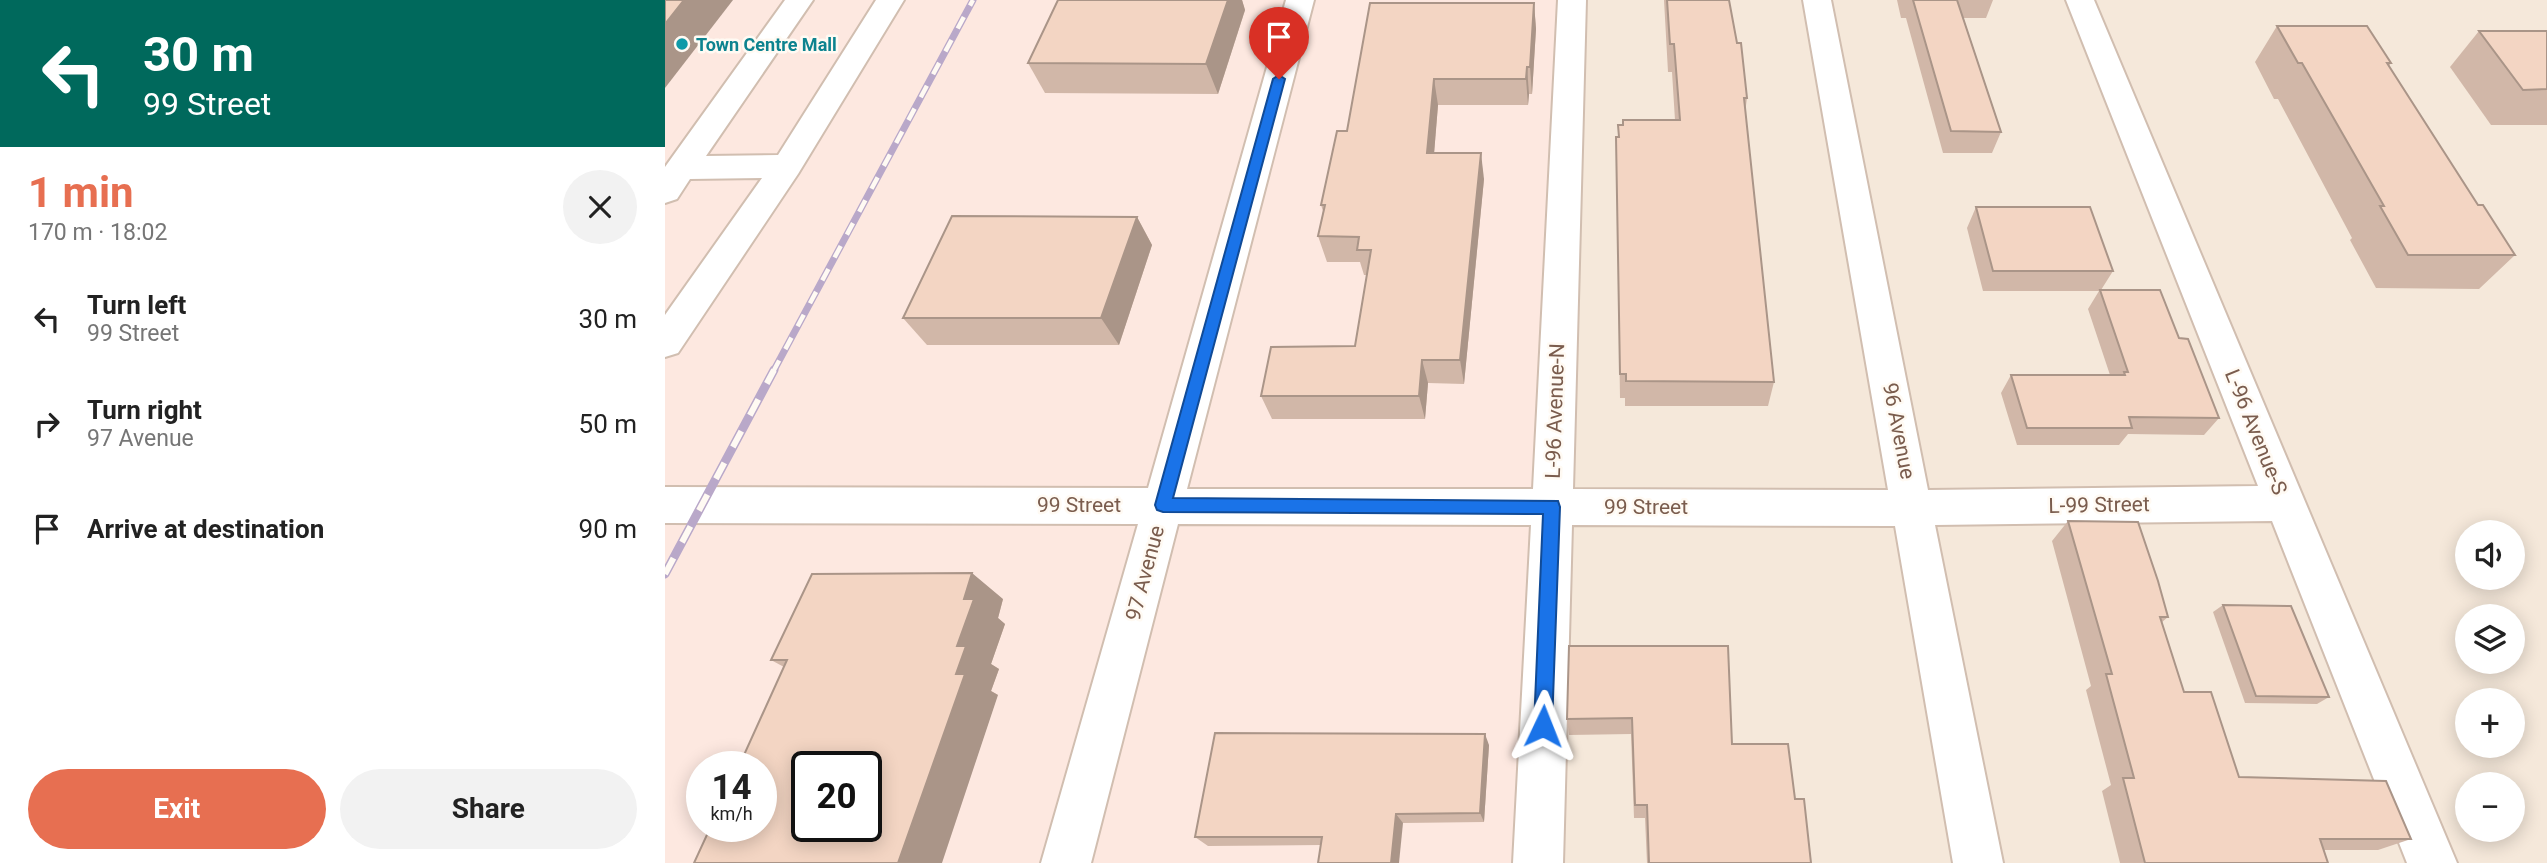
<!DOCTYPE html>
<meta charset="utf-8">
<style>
body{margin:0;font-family:Roboto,sans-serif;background:#f2f2f2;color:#222;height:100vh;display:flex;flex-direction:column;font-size:26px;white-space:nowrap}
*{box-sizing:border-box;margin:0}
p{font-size:23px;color:#767676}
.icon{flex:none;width:38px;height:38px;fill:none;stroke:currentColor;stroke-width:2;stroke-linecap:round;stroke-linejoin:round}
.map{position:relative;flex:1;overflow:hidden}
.sheet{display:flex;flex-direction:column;background:#fff;width:665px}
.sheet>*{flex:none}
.banner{background:#00695c;color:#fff;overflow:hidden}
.buttons{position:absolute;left:1790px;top:520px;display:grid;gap:14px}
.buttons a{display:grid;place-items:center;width:70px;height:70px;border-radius:50%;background:#fff;box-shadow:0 4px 18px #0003;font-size:35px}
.speed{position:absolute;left:21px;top:751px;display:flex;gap:14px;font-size:35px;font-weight:700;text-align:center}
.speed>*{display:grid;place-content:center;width:91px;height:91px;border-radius:50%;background:#fff;box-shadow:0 4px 18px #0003;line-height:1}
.speed small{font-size:18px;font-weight:400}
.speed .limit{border:4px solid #111;border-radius:10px;background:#fff;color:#111}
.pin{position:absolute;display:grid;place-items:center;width:60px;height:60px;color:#fff;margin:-72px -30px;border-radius:50% 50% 50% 0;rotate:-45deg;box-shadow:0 0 7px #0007}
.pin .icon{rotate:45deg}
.me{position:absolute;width:77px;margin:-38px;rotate:2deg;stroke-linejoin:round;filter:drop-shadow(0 0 5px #0008)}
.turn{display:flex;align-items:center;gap:24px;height:147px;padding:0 28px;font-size:32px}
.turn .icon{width:91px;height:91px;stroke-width:2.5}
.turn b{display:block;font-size:49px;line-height:60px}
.round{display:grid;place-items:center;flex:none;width:74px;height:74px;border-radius:37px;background:#f2f2f2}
.overview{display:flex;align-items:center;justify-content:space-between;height:119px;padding:0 28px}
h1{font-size:42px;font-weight:700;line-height:52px;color:#e76f51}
.cta{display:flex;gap:14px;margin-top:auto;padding:14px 28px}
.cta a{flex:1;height:80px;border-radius:42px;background:#e76f51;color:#fff;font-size:28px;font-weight:700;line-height:80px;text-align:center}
.cta a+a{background:#f2f2f2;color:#222}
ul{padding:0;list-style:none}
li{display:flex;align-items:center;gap:21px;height:105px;padding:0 28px}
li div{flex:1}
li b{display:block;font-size:26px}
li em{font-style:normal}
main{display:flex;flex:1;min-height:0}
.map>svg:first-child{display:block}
.residential{fill:#f5e8da;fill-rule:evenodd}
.commercial{fill:#fde8e0;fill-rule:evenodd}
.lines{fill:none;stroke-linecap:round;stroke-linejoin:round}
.minor-casing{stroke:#d1beb0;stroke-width:4}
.minor{fill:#fff;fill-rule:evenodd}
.rail-far1-casing{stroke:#b9a8c9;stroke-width:7}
.rail-casing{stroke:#b9a8c9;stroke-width:9}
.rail-far1{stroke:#fffaf3;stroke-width:4.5;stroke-dasharray:13;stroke-linecap:butt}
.rail{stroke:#fffaf3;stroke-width:6;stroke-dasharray:18;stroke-linecap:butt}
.wall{fill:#d1b7a8}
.shaded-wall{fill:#aa9588}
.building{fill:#f3d5c3;stroke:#aa9588;stroke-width:2;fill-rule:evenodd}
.route{fill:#1a73e8;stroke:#114b97;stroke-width:2}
.culture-dot{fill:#0f9aa8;stroke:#fffaf3;stroke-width:2.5}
.labels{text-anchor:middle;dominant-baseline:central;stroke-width:5;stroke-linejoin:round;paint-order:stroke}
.far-culture-label{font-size:18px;font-weight:bold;fill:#0d838f;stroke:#fffaf3;text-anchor:start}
.street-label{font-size:21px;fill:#7a5c4d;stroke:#fffaf3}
</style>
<main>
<section class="sheet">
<div class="banner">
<div class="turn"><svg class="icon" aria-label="left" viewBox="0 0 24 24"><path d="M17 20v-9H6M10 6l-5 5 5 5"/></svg><div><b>30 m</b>99 Street</div></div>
</div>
<div class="overview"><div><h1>1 min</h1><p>170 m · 18:02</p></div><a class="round"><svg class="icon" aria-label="close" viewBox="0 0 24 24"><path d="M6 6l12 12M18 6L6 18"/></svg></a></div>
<ul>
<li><svg class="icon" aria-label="left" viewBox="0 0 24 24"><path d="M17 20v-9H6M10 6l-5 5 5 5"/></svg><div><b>Turn left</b><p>99 Street</p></div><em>30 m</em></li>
<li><svg class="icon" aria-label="right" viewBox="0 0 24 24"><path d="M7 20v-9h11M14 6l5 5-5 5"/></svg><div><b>Turn right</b><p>97 Avenue</p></div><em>50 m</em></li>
<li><svg class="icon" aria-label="arrive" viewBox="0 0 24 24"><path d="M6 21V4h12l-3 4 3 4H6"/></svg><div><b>Arrive at destination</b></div><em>90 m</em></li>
</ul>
<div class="cta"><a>Exit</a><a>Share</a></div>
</section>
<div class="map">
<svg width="1882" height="863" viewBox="0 0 1882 863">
<rect width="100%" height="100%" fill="#fdf6ec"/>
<path class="residential" d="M907 0H1882V863H873ZM1802 532H1848V578H1802ZM1802 616H1848V662H1802ZM1802 700H1848V746H1802ZM1802 784H1848V830H1802Z"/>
<path class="commercial" d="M0 0H907L873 863H0ZM37 766H96V826H37ZM142 766H201V826H142Z"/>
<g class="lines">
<defs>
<g id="minor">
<polygon points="120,0 148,0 41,156 113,155 211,0 239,0 133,174 13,353 0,357 0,315 97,178 25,179 12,199 0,203 0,167"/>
<polygon points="621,0 649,0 522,489 868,489 893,0 921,0 908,489 1223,490 1138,0 1166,0 1263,490 1593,486 1401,0 1429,0 1792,863 1742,863 1607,521 1270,525 1338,863 1288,863 1230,526 907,525 898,863 848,863 866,525 513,524 426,863 376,863 473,524 0,523 0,487 483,488"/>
</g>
</defs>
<use href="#minor" class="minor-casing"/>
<use href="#minor" class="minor"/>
<defs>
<polyline id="rail-far1" points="108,372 308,0"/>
<polyline id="rail" points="0,574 109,370"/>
</defs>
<use href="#rail-far1" class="rail-far1-casing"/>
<use href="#rail" class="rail-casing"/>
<use href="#rail-far1" class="rail-far1"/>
<use href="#rail" class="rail"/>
</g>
<g class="wall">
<polygon points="393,0 577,0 580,10 553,94 380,93 363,63"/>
<polygon points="999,0 1064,0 1082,98 1080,113 1109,382 1103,406 960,406 960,398 955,398 951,137 1010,120 1007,72 1003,72"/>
<polygon points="1232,0 1328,0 1321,18 1298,18 1336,132 1327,153 1278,153 1241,18 1236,18"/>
<polygon points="869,3 871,29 867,94 864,94 863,105 773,105 769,153 819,179 799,384 763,383 760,419 607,419 596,396 690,346 702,275 699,275 695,262 662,262 653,236 658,211 656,205 682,131"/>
<polygon points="1612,26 1726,63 1724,66 1813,205 1850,255 1814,289 1711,288 1685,240 1687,238 1613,99 1609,99 1590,62"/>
<polygon points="1814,31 1882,31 1882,125 1826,125 1785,67"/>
<polygon points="1311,207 1448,271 1436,290 1514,338 1554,418 1539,435 1463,434 1454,445 1352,445 1336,393 1346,375 1445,375 1423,309 1434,291 1318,291 1302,228"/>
<polygon points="472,217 487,245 454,345 262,345 238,318"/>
<polygon points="1403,521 1503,617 1497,622 1519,692 1574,777 1746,839 1713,850 1659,850 1663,863 1455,863 1437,791 1446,785 1421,690 1426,686 1387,541"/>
<polygon points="338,599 333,618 340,624 326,664 334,669 326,691 333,695 119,667 106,660"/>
<polygon points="1558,605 1664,697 1652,704 1580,703 1548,612"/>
<polygon points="904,646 1067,744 1130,799 1146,863 982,863 980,818 969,818 966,734 904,735 902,719"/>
<polygon points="824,745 819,822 738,823 656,845 543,846 530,837"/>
</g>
<g class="shaded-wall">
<polygon points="19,0 68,0 0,88 0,24"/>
<polygon points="563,0 577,0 580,10 553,94 541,64"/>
<polygon points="869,3 871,29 867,94 865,67"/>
<polygon points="862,67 864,94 863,105 861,79"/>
<polygon points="769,79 773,105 767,179 762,153"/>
<polygon points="816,153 819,179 799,384 795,360"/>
<polygon points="472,217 487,245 454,345 436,318"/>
<polygon points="757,360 763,383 760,419 754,396"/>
<polygon points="307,573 338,599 333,618 340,624 326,664 334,669 326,691 333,695 277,863 233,863 291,674 292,646 299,599"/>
<polygon points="820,734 824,745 819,822 815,813"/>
<polygon points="731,814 738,823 734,863 726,863"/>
</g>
<g class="building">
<polygon points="0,0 19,0 0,24"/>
<polygon points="393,0 563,0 541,64 363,63"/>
<polygon points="1002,0 1064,0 1072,43 1076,43 1082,98 1079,98 1109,382 961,381 961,374 955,374 951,137 954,137 953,125 958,125 958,120 1015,120 1009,44 1005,44"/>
<polygon points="1248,0 1292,0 1336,132 1286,131"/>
<polygon points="705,3 869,3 865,67 862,67 861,79 769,79 762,153 816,153 795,360 757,360 754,396 596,396 606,347 690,346 706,250 692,250 694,237 653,236 660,205 656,205 672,131 682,131"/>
<polygon points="1612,26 1702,26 1726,63 1722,63 1813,205 1818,205 1850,255 1743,255 1715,206 1719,206 1637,63 1633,63"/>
<polygon points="1814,31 1882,31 1882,89 1858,90"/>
<polygon points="1311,207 1425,207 1448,271 1328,271"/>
<polygon points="287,216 472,217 436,318 238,318"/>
<polygon points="1435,290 1495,290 1514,338 1523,339 1554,418 1464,417 1467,428 1362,428 1346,375 1460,375 1459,372 1463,372"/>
<polygon points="1403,521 1473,522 1493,581 1503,617 1495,617 1519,692 1546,692 1574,777 1721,781 1746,839 1655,839 1663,863 1480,863 1458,778 1469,778 1441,674 1447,674"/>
<path d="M307 573 299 599H309L292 646H301L291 674H300L233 863H29L46 826H96V766H74L122 660H106L147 574ZM142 766H201V826H142Z"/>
<polygon points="1558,605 1626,606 1664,697 1591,696"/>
<polygon points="904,646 1063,646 1067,744 1123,744 1130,799 1139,799 1146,863 984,863 982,805 970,805 967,718 902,719"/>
<polygon points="550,733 820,734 815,813 731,814 726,863 653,863 657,837 530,837"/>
</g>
<polygon class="route" points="614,75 620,79 508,498 893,501 895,507 887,726 885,733 878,735 871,733 869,726 878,514 498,512 492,510 490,505 608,79"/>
<circle class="culture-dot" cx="17" cy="44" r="7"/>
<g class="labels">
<g class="far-culture-label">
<text x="31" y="44">Town Centre Mall</text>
</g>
<g class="street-label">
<text transform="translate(890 411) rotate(-88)">L-96 Avenue-N</text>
<text transform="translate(1234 431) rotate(79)">96 Avenue</text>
<text transform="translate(1591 432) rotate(68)">L-96 Avenue-S</text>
<text x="414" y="505">99 Street</text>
<text transform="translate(1434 505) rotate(-1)">L-99 Street</text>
<text x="981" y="507">99 Street</text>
<text transform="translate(480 573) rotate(-75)">97 Avenue</text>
</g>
</g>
</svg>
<div class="buttons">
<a><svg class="icon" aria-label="sound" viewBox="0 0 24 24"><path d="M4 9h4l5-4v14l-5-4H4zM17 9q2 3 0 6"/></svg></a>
<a><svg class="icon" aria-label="layers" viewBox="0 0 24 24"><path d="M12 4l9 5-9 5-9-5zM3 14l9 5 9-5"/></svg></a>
<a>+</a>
<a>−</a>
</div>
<div class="speed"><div>14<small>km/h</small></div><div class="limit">20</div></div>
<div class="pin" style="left:614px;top:79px;background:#d93025"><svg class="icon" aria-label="arrive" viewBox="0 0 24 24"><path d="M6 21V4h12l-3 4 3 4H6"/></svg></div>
<svg class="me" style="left:878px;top:726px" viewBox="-20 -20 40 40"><path d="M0-17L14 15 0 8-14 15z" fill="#1a73e8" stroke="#fff" stroke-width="4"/></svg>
</div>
</main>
